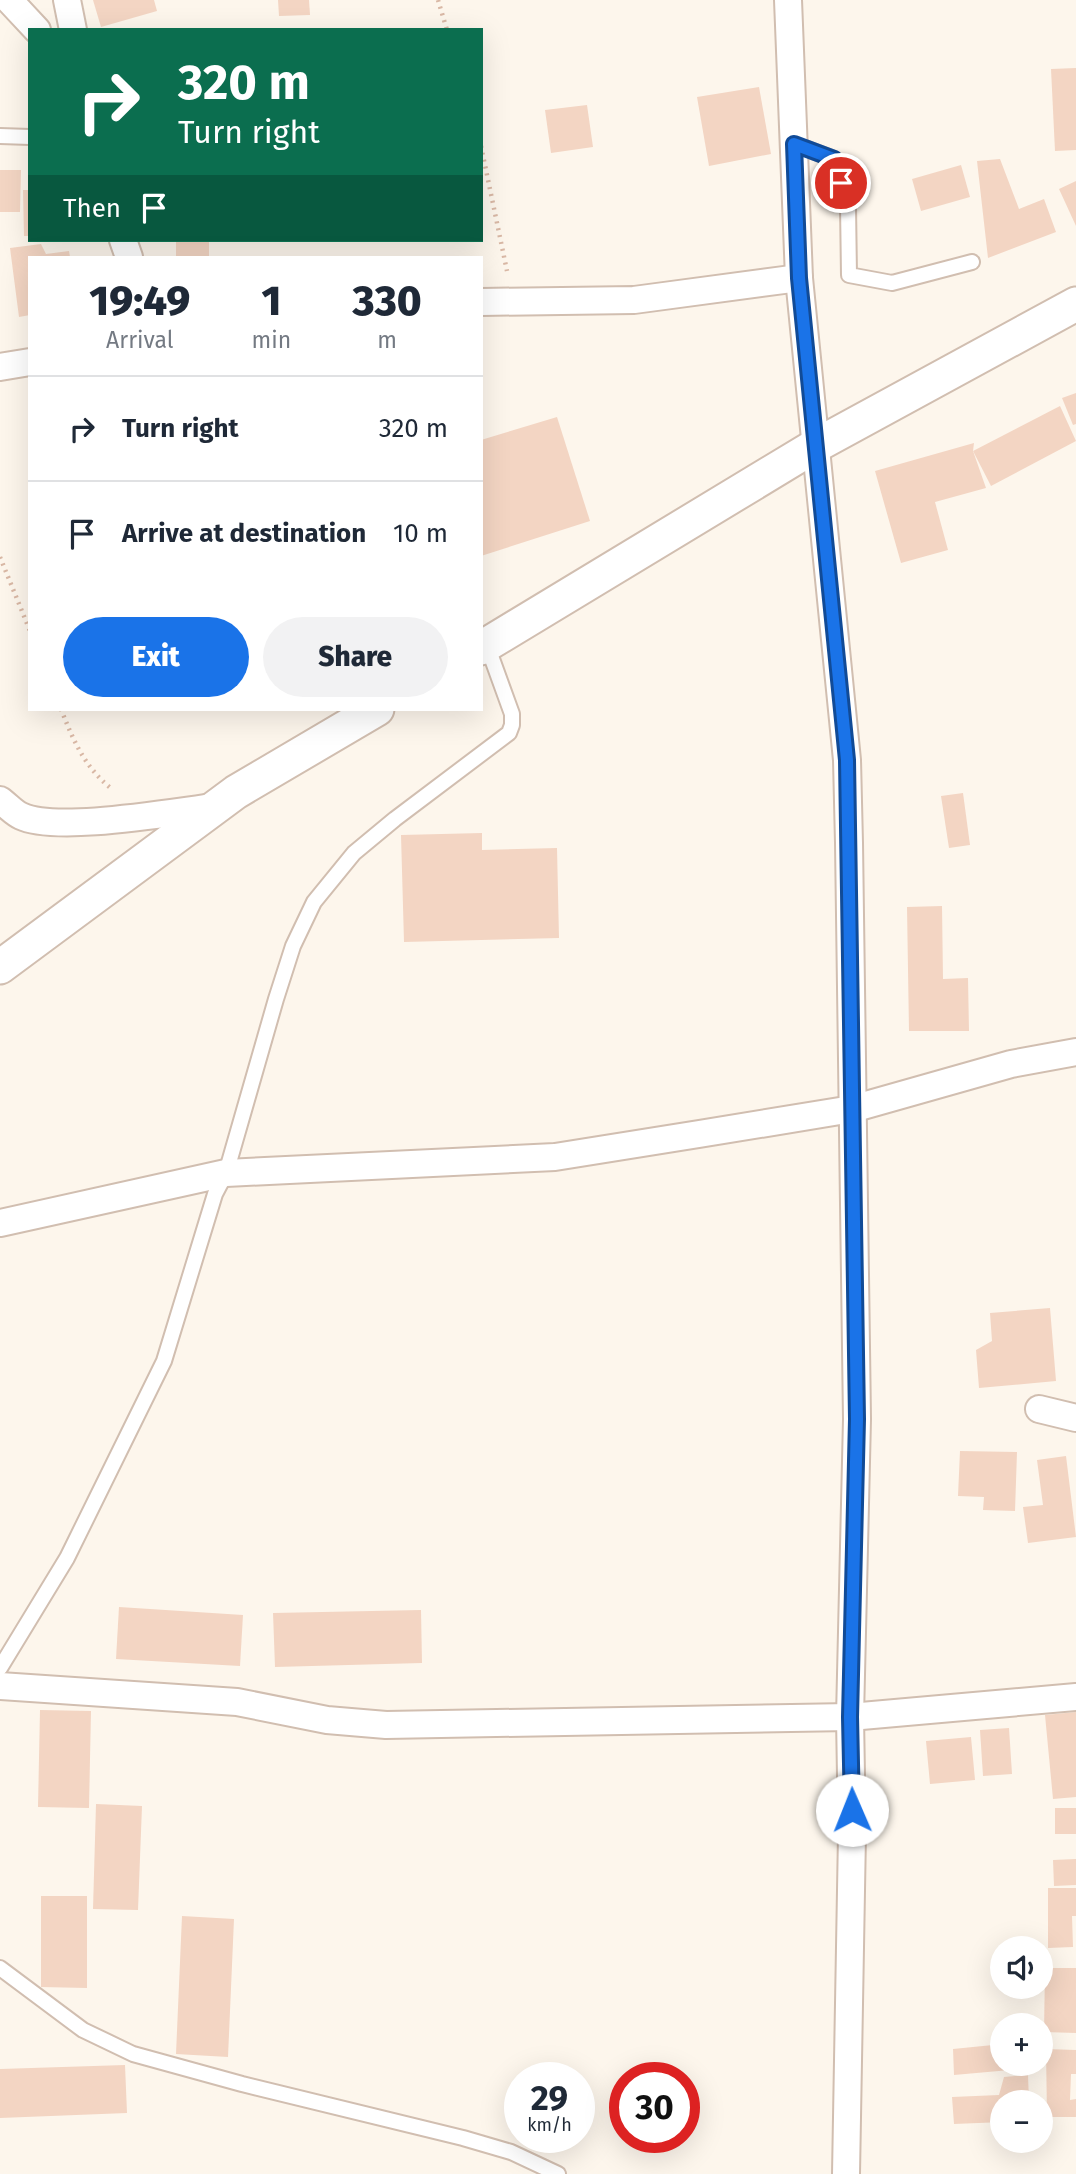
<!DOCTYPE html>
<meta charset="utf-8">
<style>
body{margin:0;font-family:"Fira Sans",sans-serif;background:#f2f2f3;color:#1f2937;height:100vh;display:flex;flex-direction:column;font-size:26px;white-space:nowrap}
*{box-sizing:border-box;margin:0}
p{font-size:23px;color:#747a83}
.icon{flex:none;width:38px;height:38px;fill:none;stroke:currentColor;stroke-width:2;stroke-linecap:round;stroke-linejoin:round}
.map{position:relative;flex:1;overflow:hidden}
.drawer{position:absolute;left:28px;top:256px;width:455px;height:455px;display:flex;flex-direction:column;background:#fff;border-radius:0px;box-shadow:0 7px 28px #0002}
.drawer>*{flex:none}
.guide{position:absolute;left:28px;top:28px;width:455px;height:214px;border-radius:0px;box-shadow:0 7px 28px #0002;background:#0b6e4f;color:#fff;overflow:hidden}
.controls{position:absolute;left:990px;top:1936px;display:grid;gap:14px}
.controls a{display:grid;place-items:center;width:63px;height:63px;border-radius:50%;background:#fff;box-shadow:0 7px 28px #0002;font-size:35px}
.speed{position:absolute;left:504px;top:2062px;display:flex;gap:14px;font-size:35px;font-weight:700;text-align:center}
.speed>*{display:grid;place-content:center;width:91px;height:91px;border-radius:50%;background:#fff;box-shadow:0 7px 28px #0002;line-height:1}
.speed small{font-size:18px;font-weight:400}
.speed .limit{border:10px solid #d22;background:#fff;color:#111}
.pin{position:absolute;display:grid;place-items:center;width:60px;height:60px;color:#fff;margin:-30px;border:4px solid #fff;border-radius:50%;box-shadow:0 2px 7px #0007}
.me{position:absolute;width:77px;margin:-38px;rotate:359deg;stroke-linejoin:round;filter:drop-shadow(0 0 5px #0008)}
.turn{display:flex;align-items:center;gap:24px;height:147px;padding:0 35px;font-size:32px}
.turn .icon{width:91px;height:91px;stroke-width:2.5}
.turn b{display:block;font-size:49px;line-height:60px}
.then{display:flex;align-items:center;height:66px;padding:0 35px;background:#0003;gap:14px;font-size:26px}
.eta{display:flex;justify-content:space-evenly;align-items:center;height:119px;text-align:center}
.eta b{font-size:42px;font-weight:800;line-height:49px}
.action{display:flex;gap:14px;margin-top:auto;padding:14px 35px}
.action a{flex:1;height:80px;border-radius:42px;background:#1a73e8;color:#fff;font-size:28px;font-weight:800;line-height:80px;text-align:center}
.action a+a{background:#f2f2f3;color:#1f2937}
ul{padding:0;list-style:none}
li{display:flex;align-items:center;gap:21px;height:105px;padding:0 35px;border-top:2px solid #e0e1e3}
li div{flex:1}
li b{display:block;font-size:26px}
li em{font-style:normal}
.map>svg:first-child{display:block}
.building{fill:#f3d5c3}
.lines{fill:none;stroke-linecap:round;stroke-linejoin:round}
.service-casing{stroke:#d1beb0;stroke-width:18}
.minor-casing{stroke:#d1beb0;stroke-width:30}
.tertiary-casing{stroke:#d1beb0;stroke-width:37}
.path{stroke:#d9b8a5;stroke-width:4.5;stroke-dasharray:2 5;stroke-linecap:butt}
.service{stroke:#fff;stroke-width:14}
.minor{stroke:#fff;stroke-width:26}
.tertiary{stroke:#fff;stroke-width:33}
.route-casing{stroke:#114b97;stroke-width:18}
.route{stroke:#1a73e8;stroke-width:12}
</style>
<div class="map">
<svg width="1076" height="2174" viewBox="0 0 1076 2174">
<rect width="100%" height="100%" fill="#fdf6ec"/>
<g class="building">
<polygon points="93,0 154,0 157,11 101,27"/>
<polygon points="278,0 309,0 310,15 279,16"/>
<polygon points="1076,68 1076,150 1055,151 1051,69"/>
<polygon points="759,87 771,154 709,166 697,97"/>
<polygon points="587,105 593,147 551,153 545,110"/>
<polygon points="1000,159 1019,209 1044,199 1056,232 988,258 977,161"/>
<polygon points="961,165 970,197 921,211 912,179"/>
<polygon points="0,170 21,170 20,212 0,212"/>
<polygon points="1076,181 1076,226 1059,189"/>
<polygon points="23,190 30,190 30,236 24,236"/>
<rect x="176" y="240" width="33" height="17"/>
<polygon points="41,244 46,254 69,251 70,257 30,257 30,315 19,317 10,248"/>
<polygon points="1076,393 1076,424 1073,425 1062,398"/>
<polygon points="1060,406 1076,441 991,486 973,451"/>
<polygon points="557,417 590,521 481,556 481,440"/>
<polygon points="974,443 973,451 986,488 935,502 948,550 901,563 875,471"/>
<polygon points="963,793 970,845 949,848 941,796"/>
<polygon points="482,833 482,850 557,848 559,938 404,942 401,835"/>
<polygon points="942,906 943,979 968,978 969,1031 909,1031 907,907"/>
<polygon points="1050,1308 1056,1381 979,1388 976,1350 992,1341 990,1313"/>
<polygon points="960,1451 1017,1452 1015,1511 983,1510 984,1497 958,1496"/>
<polygon points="1066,1456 1076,1537 1028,1543 1023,1507 1043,1505 1037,1460"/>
<polygon points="119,1607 243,1615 240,1666 116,1659"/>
<polygon points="421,1610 422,1663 275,1667 273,1613"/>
<polygon points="40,1710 91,1711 89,1808 38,1807"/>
<polygon points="1076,1712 1076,1797 1053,1799 1045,1715"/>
<polygon points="1009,1728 1012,1774 983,1776 980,1730"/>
<polygon points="971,1737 975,1780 930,1784 926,1741"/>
<polygon points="96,1804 142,1806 138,1910 93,1909"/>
<rect x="1055" y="1808" width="21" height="26"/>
<polygon points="1076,1859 1076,1885 1054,1886 1053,1860"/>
<polygon points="1048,1888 1076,1888 1076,1916 1072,1916 1073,1947 1048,1948"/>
<polygon points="41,1896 87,1896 87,1988 41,1987"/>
<polygon points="182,1916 234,1919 228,2057 176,2054"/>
<polygon points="1045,1968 1076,1968 1076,2033 1044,2032"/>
<polygon points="1003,2044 1003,2063 1010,2063 1010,2070 954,2075 953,2049"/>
<polygon points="1046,2049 1076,2050 1076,2074 1071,2074 1070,2100 1076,2099 1076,2117 1047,2117"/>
<polygon points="125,2065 127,2113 0,2118 0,2069"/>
<polygon points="1028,2075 1029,2102 1003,2102 1003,2122 954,2124 952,2097 999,2095 1004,2077"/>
</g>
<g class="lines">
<defs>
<g id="service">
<polyline points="0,136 30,137"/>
<polyline points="794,144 834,159 848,206 849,275 892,283 972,262"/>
<polyline points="0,1668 67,1558 164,1361 215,1194 226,1173 276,999 293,946 314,902 354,853 395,819 509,733 512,725 512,714 487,645"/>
<polyline points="0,1968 83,2030 133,2054 242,2084 463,2138 511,2152 558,2174"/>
</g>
<g id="minor">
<polyline points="9,0 37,30"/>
<polyline points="67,0 73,30"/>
<polyline points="788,0 799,278 847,760 849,843 857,1419 850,1717 852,1834 846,2174"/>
<polyline points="123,240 129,257"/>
<polyline points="481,302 634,300 799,278"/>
<polyline points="0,367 30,362"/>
<path d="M0 800C7 805 14 813 21 816 56 833 173 812 215 807"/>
<polyline points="0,1223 226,1173 555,1157 699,1134 852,1109 1011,1064 1076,1052"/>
<polyline points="1039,1409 1076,1418"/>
<polyline points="0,1686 237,1702 327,1720 386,1725 850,1717 1076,1697"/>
</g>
<g id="tertiary">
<polyline points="481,648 815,446 1076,304"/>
<polyline points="0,967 236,792 377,709"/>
</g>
</defs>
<use href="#service" class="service-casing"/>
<use href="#minor" class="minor-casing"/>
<use href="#tertiary" class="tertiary-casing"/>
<g class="path">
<polyline points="438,0 447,30"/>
<polyline points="481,146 507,271"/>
<polyline points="0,557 30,631"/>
<path d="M61 709C73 740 85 768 112 789"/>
</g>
<use href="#service" class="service"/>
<use href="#minor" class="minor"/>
<use href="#tertiary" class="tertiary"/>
</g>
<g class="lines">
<defs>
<polyline id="route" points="841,183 834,159 794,144 799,278 847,760 857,1419 850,1717 852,1810"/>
</defs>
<use href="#route" class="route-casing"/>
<use href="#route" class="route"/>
</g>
</svg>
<div class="controls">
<a><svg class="icon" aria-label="sound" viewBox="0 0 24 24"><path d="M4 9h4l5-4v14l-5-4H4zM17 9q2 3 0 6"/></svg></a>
<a>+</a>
<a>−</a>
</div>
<div class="speed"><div>29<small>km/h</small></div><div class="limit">30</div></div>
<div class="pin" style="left:841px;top:183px;background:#d93025"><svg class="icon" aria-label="arrive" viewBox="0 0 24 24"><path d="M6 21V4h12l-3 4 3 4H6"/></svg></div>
<svg class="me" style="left:852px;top:1810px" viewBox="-20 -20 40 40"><circle r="19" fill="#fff"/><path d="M0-13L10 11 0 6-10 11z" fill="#1a73e8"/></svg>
<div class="guide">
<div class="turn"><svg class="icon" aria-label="right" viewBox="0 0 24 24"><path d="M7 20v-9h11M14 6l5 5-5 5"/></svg><div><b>320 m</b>Turn right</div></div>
<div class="then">Then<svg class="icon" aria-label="arrive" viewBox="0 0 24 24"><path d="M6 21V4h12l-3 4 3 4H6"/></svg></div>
</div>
<section class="drawer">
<div class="eta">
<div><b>19:49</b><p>Arrival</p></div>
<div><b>1</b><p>min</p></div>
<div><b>330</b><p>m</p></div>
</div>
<ul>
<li><svg class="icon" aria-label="right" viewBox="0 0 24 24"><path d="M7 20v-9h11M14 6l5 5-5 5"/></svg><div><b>Turn right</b></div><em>320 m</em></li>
<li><svg class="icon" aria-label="arrive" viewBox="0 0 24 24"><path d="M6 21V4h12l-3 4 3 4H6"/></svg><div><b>Arrive at destination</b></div><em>10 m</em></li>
</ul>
<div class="action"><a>Exit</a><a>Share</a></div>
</section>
</div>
